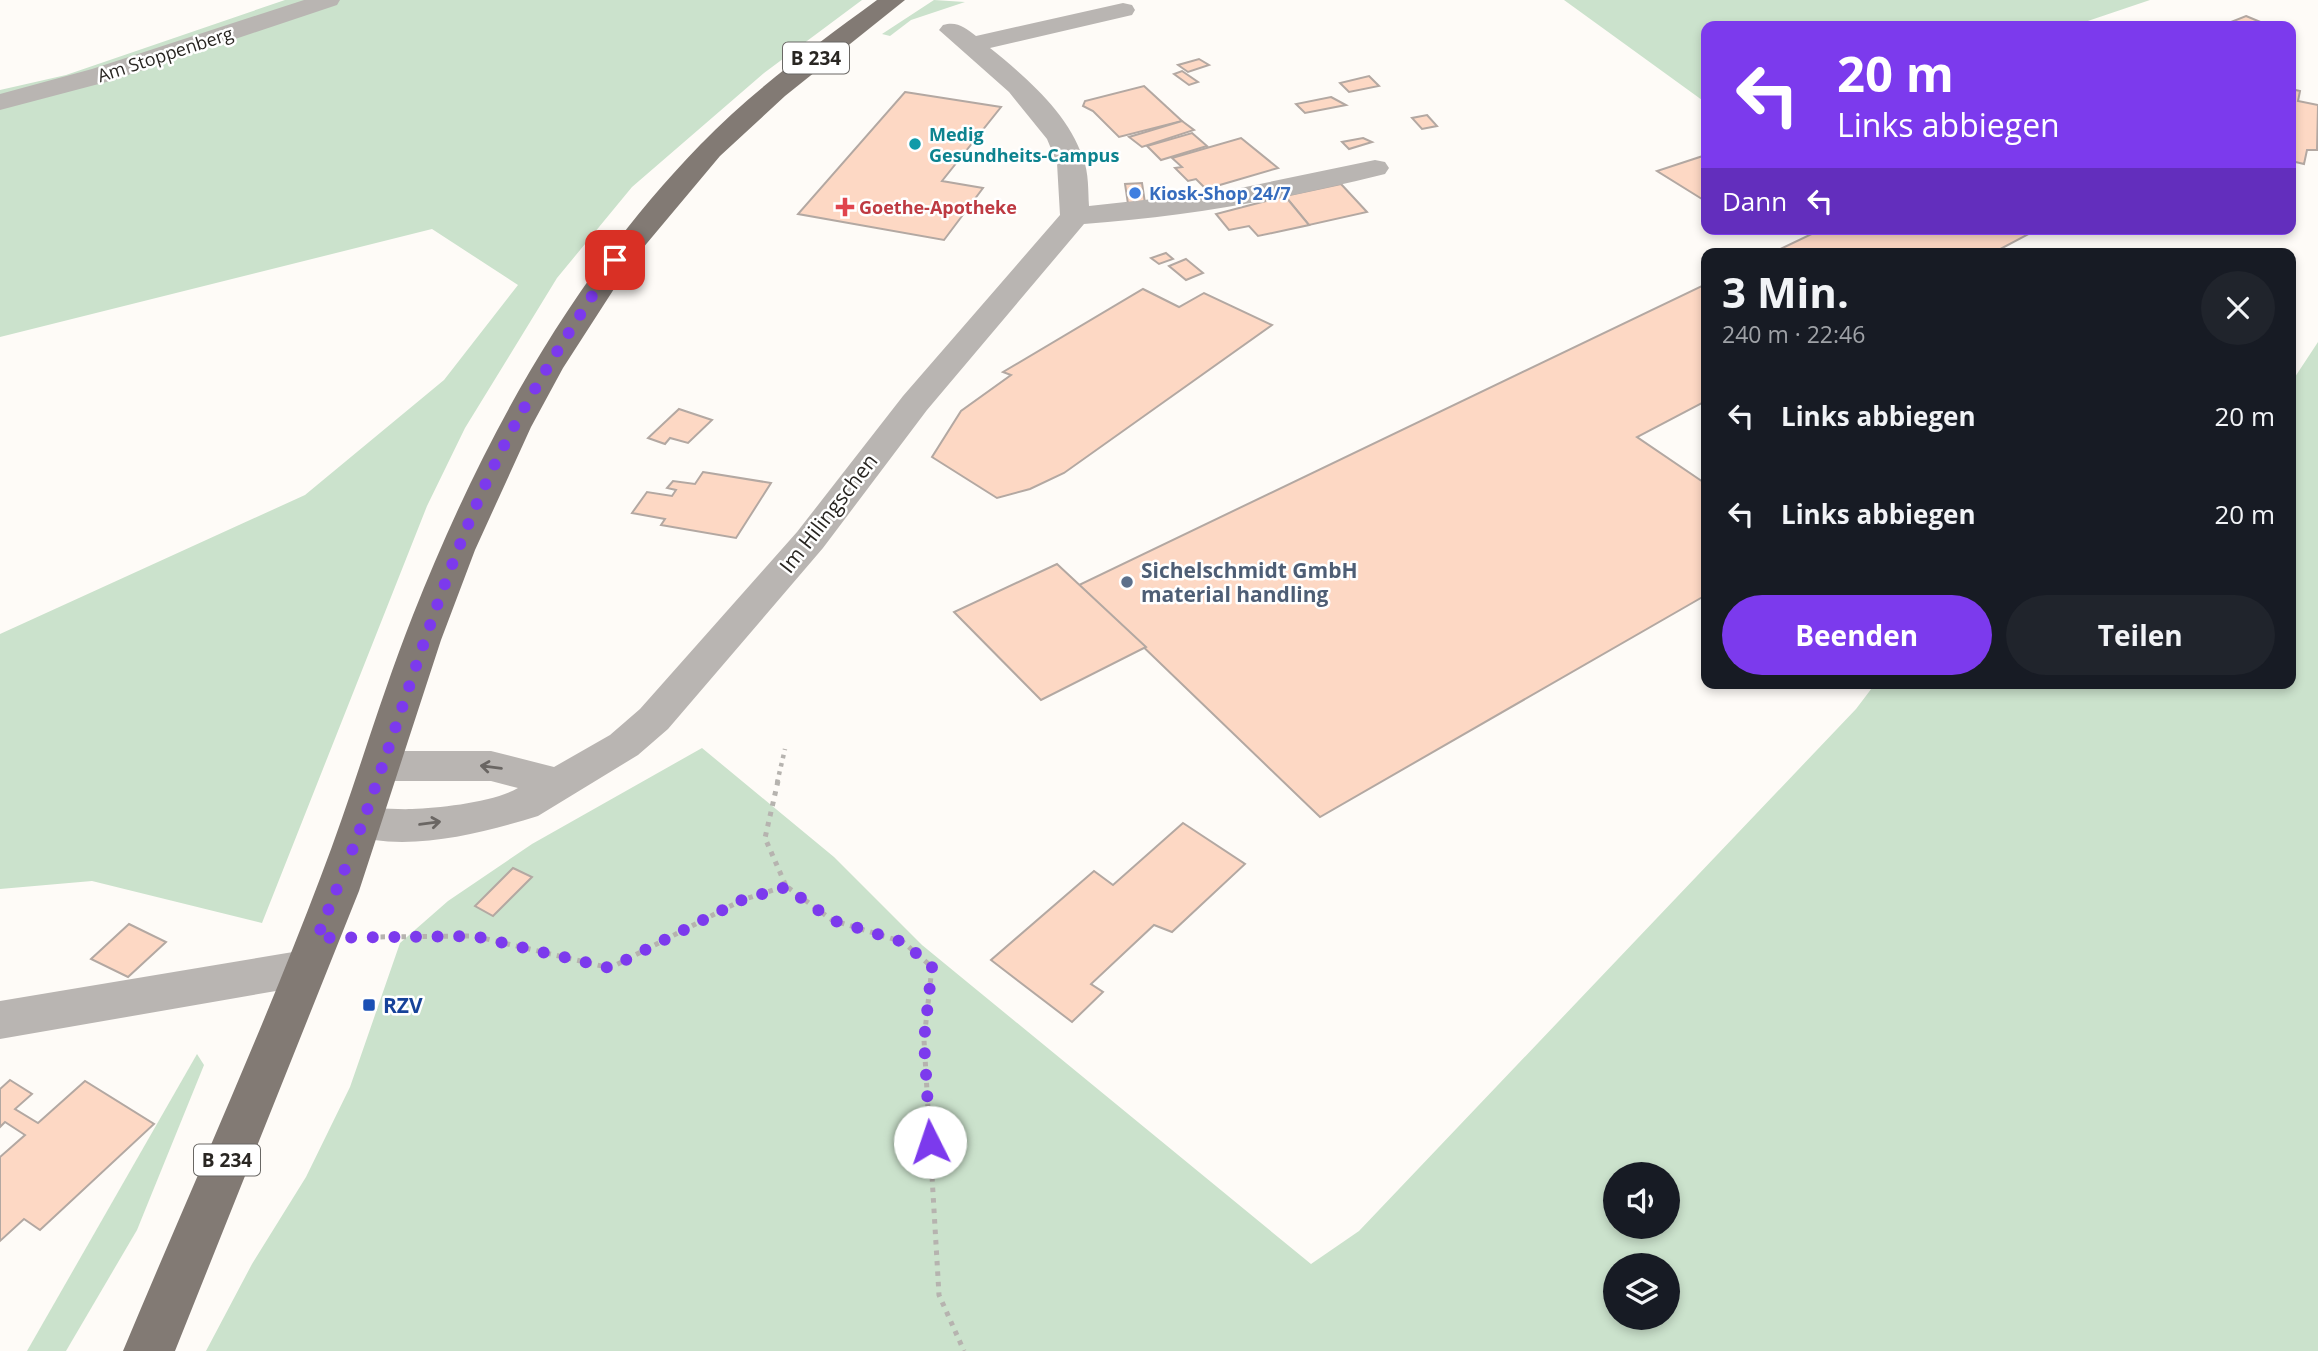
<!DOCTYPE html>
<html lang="de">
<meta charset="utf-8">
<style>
body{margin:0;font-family:"Open Sans",sans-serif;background:#20242c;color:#f1f3f6;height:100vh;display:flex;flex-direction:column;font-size:26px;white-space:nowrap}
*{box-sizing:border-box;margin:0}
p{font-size:23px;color:#9ea1a6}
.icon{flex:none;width:38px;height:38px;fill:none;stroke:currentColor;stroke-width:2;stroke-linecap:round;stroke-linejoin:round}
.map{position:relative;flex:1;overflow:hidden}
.sheet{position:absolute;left:1701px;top:248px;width:595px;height:441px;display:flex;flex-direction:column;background:#171b24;border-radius:14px;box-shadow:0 4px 10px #0003}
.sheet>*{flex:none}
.banner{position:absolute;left:1701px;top:21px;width:595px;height:214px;border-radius:14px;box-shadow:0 4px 10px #0003;background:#7c3aed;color:#fff;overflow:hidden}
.fabs{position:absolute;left:1603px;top:1162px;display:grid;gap:14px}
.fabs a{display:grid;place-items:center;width:77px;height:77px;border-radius:50%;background:#171b24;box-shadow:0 4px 10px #0003;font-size:35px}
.pin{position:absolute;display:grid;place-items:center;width:60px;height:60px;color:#fff;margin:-30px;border-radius:14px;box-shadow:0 4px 10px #0006}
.me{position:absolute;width:77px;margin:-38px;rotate:356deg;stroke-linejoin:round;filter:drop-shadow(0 0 5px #0008)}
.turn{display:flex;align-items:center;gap:24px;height:147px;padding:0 21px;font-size:32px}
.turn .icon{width:91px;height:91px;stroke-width:2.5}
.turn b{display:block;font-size:49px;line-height:60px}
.then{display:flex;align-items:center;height:66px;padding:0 21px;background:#0003;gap:14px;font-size:26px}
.round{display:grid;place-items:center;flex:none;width:74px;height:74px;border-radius:37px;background:#20242c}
.summary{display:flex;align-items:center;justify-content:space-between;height:119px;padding:0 21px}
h1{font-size:42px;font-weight:700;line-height:52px}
.action{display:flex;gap:14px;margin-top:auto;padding:14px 21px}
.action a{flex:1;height:80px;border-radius:42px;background:#7c3aed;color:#fff;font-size:28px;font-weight:700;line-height:80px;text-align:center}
.action a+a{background:#20242c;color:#f1f3f6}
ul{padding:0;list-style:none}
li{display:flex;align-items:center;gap:21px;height:98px;padding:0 21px}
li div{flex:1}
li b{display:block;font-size:26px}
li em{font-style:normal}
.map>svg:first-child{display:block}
.green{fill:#cbe2cc;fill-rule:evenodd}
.building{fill:#fdd8c4;stroke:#b3a8a2;stroke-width:2}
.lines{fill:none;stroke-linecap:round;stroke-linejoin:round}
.path-far1{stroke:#b6b3af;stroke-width:4.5;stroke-dasharray:3.5 5;stroke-linecap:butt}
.path{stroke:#b6b3af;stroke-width:5;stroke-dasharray:4.5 6;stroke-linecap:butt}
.minor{fill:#b9b5b2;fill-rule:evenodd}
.major{fill:#827a74;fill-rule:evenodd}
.oneway{stroke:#6a6663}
.route{stroke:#7c3aed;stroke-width:12;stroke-dasharray:0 21.6}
.culture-dot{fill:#0f9aa8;stroke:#fff;stroke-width:2.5}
.shop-dot{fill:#3f7fe0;stroke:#fff;stroke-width:2.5}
.health-dot{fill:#e0444e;stroke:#fff;stroke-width:2.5}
.service-dot{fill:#5c6f8a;stroke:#fff;stroke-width:2.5}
.transit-dot{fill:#1a4fb4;stroke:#fff;stroke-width:2.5}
.labels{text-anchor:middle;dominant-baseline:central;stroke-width:5;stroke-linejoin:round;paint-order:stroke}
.far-street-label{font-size:18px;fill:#292622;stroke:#fff}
.far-culture-label{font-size:18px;font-weight:bold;fill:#0d838f;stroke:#fff;text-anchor:start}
.far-shop-label{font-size:18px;font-weight:bold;fill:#366cbe;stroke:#fff;text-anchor:start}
.far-health-label{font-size:18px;font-weight:bold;fill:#be3a42;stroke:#fff;text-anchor:start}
.shield{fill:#fff;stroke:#696764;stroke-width:2}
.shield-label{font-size:19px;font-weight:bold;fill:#292622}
.street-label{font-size:21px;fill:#292622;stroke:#fff}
.service-label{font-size:21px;font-weight:bold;fill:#4e5e75;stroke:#fff;text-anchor:start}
.transit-label{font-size:21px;font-weight:bold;fill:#164399;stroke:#fff;text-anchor:start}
</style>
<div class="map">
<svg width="2318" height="1351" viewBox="0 0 2318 1351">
<rect width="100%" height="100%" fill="#fefbf7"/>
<g class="green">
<polygon points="285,0 318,0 0,99 0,90 66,75"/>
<polygon points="339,0 862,0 764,73 632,187 557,278 465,428 427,506 262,923 92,881 0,889 0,634 305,495 444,380 518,285 432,229 0,337 0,104"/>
<polygon points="934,0 965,2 911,20 890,36 882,34"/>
<polygon points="1564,0 2150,0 2073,26 1706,26 1706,99 1702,100"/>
<path d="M2318 342V1351H206L252 1264 306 1177 350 1087 400 943 448 901 532 844 702 748 834 857 922 945 1311 1264 1359 1231 1856 709 1875 684H2291V383ZM1615 1174H1668V1227H1615ZM1615 1265H1668V1318H1615Z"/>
<polygon points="197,1054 204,1065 137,1230 66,1351 27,1351"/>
</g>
<g class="building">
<polygon points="2246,16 2270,26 2221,26"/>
<polygon points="1199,59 1209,65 1188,72 1178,65"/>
<polygon points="1182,71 1198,82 1189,85 1174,74"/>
<polygon points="1369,76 1379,86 1349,92 1340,83"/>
<polygon points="1144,86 1182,121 1119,137 1093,111 1083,106 1085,101"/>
<polygon points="2291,89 2300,91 2298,101 2318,105 2317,150 2307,150 2304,164 2291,161"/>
<polygon points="905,92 1001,107 942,181 983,188 944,240 798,214"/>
<polygon points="1331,97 1346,105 1305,113 1296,104"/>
<polygon points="1427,115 1437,126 1422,129 1412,118"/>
<polygon points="1182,121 1194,130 1142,147 1129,137"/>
<polygon points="1192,133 1207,146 1161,160 1147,146"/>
<polygon points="1241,138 1278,168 1206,189 1196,179 1188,181 1175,168 1182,167 1172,158"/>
<polygon points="1363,138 1372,142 1349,149 1342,142"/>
<polygon points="1706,155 1706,198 1702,199 1657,171"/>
<polygon points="1142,183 1145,203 1128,204 1125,184"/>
<polygon points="1341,184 1367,212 1309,225 1285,196"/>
<polygon points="1285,196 1309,225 1258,236 1249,226 1229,230 1216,214"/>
<polygon points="1822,229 2038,229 1991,254 1770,254"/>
<polygon points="1166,253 1173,259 1159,264 1151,258"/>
<polygon points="1186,259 1203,273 1186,280 1169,266"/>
<polygon points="1706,284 1706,401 1637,437 1706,484 1706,595 1320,817 1079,585"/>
<polygon points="1143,289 1179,307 1204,293 1272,325 1064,473 1030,489 997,498 932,457 961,411 1011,375 1003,372"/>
<polygon points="679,409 712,420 688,443 670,438 665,444 648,438"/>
<polygon points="703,472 771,483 736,538 661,525 665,519 632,513 647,492 672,496 676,490 667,488 673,481 695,484"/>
<polygon points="1057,564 1146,647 1041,700 954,612"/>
<polygon points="1183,823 1245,864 1172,932 1154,925 1091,984 1103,992 1072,1022 991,960 1094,871 1113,885"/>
<polygon points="513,868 532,877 493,916 475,906"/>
<polygon points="129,924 166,942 128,977 91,959"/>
<polygon points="10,1080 32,1094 15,1109 38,1123 85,1081 154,1124 40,1230 24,1219 0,1241 0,1157 25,1135 5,1122 0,1127 0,1089"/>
</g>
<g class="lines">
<polyline class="path-far1" points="777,783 785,749"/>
<g class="path">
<polyline points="778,781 765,838 786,886"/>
<polyline points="370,937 474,936 610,968 742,900 786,886 832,920 903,942 932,967 924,1040 939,1295 964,1351"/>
</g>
<g class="minor">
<polygon points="304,0 340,0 337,5 110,81 0,110 0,94 92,69"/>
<path d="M1123 3 1132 5 1135 10 1132 15 990 48C1026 77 1068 113 1083 158 1089 173 1088 191 1089 206L1226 191 1375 160 1385 162 1389 168 1385 174C1285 199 1186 217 1084 224L927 410 823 548 668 729 638 755 538 816C480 834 406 853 347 834L341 823 347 812C369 805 390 810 412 809 440 808 494 802 518 788L491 781H380L366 777 360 766 366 755 380 751H491L554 767 610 735 640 709 797 532 903 396 1060 215 1057 163 1047 139 1009 92 939 30 943 25C958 21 965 28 976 36Z"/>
<polygon points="305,950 321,955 327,968 321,981 305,986 0,1039 0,1001"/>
</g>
<path class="major" d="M877 0H905L785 96 720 156 632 261 563 368 531 427 475 550 441 640 359 891 175 1351H123C189 1193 260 1037 321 876 354 790 379 701 413 615 481 443 570 279 700 145 753 90 816 45 877 0Z"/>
</g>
<defs><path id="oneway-shaft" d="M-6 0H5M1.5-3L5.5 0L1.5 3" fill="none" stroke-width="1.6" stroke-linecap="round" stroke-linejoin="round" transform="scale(1.75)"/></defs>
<g class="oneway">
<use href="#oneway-shaft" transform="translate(491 767) rotate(-173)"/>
<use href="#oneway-shaft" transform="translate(430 823) rotate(-8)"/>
</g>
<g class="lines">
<path class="route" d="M615 260C571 329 527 396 492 470 438 585 405 706 362 824 348 863 332 900 317 938L474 936 610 968 742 900 786 887 832 920 903 942 932 967 924 1040 930 1142"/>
</g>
<circle class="culture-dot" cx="915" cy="144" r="7"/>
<circle class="shop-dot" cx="1135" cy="193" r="7"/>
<path class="health-dot" d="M841.5 196.5h7v7h7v7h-7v7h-7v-7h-7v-7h7z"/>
<circle class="service-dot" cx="1127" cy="582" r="7"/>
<rect class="transit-dot" x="362" y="998" width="14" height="14" rx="3.5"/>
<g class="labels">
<g class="far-street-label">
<text transform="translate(165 54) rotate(-18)">Am Stoppenberg</text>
</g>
<g class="far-culture-label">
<text x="929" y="134">Medig<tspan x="929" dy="21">Gesundheits-Campus</tspan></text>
</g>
<g class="far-shop-label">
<text x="1149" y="193">Kiosk-Shop 24/7</text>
</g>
<g class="far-health-label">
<text x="859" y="207">Goethe-Apotheke</text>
</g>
<g class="shield">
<rect x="783" y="42.5" width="66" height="31" rx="5"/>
<rect x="194" y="1144.5" width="66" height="31" rx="5"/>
</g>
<g class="shield-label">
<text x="816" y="58">B 234</text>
<text x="227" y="1160">B 234</text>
</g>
<g class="street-label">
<text transform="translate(828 513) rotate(-52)">Im Hilingschen</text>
</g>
<g class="service-label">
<text x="1141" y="570">Sichelschmidt GmbH<tspan x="1141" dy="24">material handling</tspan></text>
</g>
<g class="transit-label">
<text x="383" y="1005">RZV</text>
</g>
</g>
</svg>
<div class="fabs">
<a><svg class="icon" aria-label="sound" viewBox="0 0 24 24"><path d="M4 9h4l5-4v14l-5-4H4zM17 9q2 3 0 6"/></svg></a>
<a><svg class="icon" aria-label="layers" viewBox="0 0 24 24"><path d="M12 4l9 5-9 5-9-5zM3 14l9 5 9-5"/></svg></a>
</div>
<div class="pin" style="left:615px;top:260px;background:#d93025"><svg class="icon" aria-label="arrive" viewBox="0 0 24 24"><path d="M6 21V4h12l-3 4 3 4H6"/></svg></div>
<svg class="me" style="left:930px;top:1142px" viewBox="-20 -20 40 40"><circle r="19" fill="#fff"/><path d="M0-13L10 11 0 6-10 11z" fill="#7c3aed"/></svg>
<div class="banner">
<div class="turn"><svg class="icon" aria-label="left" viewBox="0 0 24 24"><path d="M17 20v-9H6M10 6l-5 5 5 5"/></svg><div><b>20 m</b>Links abbiegen</div></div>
<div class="then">Dann<svg class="icon" aria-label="left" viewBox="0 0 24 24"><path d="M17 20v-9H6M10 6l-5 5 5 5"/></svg></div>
</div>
<section class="sheet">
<div class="summary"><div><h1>3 Min.</h1><p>240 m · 22:46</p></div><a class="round"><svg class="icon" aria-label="close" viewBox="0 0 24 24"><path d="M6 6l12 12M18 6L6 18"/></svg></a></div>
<ul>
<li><svg class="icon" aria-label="left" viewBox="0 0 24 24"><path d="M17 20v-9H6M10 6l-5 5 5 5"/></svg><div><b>Links abbiegen</b></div><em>20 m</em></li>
<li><svg class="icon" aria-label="left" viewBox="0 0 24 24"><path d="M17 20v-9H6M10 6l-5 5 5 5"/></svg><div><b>Links abbiegen</b></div><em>20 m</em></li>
</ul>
<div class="action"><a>Beenden</a><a>Teilen</a></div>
</section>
</div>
